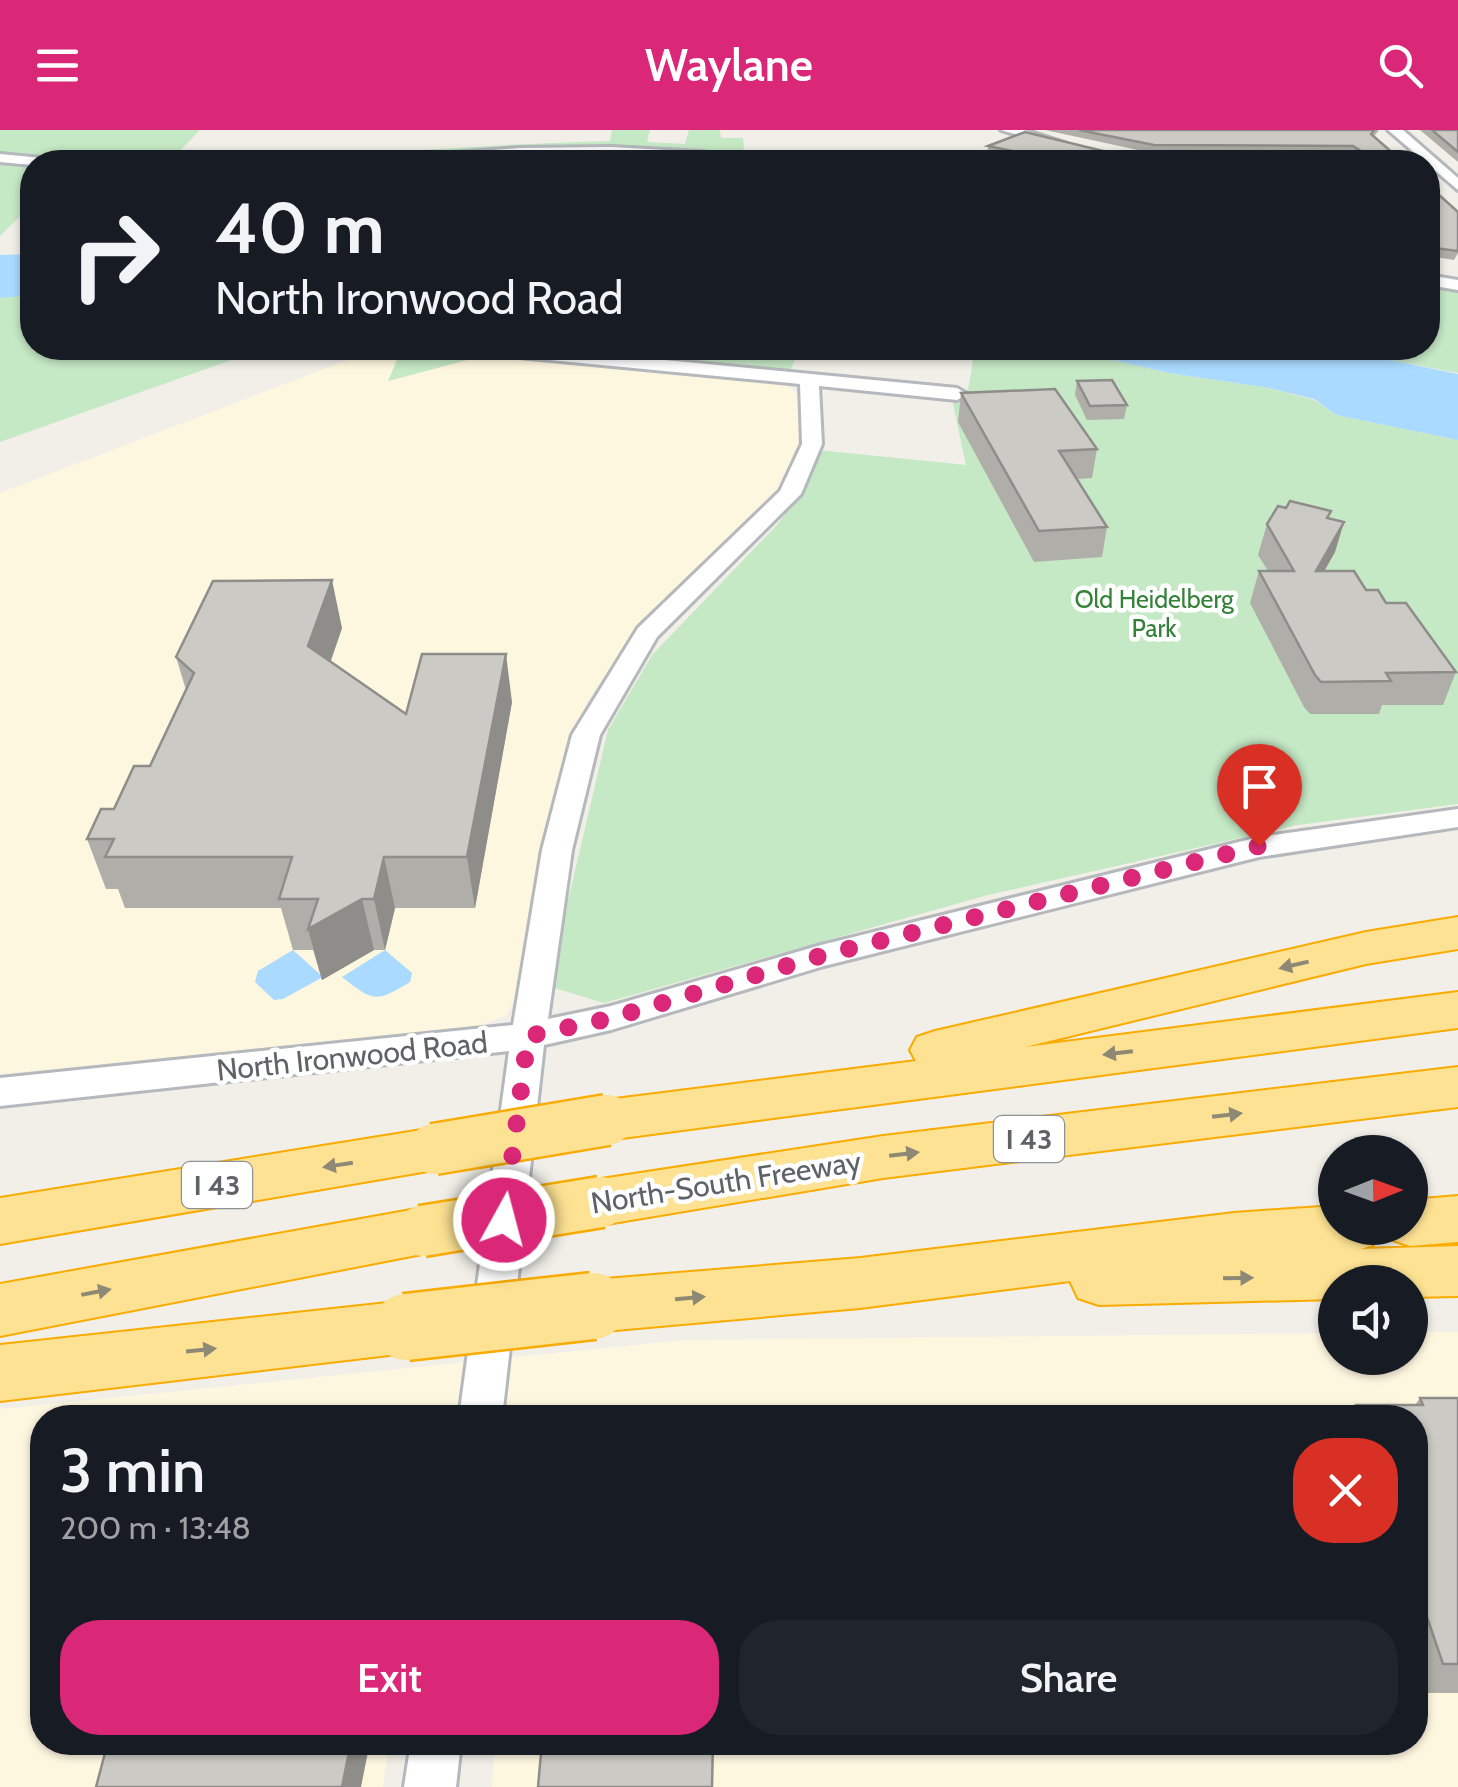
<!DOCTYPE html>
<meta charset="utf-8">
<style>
body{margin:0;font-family:Cabin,sans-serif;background:#20242c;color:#f1f3f6;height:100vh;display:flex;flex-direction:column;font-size:38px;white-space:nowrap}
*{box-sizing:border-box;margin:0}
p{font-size:32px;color:#9ea1a6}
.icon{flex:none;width:55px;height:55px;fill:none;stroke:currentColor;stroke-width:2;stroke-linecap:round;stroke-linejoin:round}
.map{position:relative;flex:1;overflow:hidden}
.sheet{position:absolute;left:30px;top:1275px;width:1398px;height:350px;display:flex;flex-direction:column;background:#171b24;border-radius:40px;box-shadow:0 2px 8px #0004}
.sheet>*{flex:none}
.hud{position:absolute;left:20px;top:20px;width:1420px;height:210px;border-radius:40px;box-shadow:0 2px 8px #0004;background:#171b24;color:#f1f3f6;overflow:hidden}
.needle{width:65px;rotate:89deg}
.tools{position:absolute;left:1318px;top:1005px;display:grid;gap:20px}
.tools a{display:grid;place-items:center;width:110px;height:110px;border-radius:50%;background:#171b24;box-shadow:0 2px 8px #0004;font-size:50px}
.pin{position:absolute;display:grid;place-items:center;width:85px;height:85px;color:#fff;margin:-102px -42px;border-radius:50% 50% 50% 0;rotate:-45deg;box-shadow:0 0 10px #0007}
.pin .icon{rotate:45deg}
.me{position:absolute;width:110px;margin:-55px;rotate:7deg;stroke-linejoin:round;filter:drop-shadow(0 0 8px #0008)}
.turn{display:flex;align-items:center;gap:35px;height:210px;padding:0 30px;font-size:45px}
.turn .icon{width:130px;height:130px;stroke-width:2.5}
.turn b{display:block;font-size:70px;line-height:85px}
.round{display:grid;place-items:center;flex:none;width:105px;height:105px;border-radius:40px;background:#20242c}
.head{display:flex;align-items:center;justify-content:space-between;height:170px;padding:0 30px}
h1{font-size:60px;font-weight:600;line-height:75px}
.cta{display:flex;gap:20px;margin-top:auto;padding:20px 30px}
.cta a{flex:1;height:115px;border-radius:40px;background:#db2777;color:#fff;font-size:40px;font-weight:600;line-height:115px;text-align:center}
.cta a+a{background:#20242c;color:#f1f3f6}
header{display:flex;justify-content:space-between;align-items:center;height:130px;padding:0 30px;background:#db2777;color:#fff;font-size:45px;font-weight:600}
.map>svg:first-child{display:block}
.commercial{fill:#fef7e0;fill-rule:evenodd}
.green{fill:#c5e8c5}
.water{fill:#aadaff}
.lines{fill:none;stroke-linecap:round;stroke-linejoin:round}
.minor-casing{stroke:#b5b8bc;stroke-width:6}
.highway-casing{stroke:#f9ab00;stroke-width:4}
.minor{fill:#fff;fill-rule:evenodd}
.highway{fill:#fde293;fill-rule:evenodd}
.highway-bridge-far1-casing{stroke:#f9ab00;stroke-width:55;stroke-linecap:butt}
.highway-bridge-casing{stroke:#f9ab00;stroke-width:71;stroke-linecap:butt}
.highway-bridge-far1{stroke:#fde293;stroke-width:50}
.highway-bridge{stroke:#fde293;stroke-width:66}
.wall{fill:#afaea9}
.shaded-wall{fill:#8f8d8a}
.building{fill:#cccac5;stroke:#8f8d8a;stroke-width:2.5}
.oneway{fill:#8e8975}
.route{stroke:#db2777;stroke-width:18;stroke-dasharray:0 32.4}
.labels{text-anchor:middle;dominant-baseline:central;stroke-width:9;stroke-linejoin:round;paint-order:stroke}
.far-park-label{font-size:25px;fill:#348238;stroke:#fff}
.shield{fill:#fff;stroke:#8f9295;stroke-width:2.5}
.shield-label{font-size:28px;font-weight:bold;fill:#5f6368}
.street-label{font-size:30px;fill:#5f6368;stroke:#fff}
</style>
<header><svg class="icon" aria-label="menu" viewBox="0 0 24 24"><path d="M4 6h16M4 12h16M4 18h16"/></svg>Waylane<svg class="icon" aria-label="search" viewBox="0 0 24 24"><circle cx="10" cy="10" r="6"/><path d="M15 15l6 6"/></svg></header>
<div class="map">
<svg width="1458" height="1657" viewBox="0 0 1458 1657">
<rect width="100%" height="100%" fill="#f1efe8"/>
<g class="commercial">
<polygon points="379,218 402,218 389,251 496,222 784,253 799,265 801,307 778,363 656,480 624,517 587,573 562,641 516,864 507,885 475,897 0,944 0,363"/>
<path d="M1410 1202H1458V1657H492L495 1613H389L383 1657H0V1279L685 1210 1335 1203V1228H1410ZM42 1288H1415V1612H42Z"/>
</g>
<g class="green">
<path d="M0 0H200L172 29 178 30C322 28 465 15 610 11L612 0H650L647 12 685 14 689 0H720L721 8H743L744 20 800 30 32 32V75L0 106Z"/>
<polygon points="0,130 32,130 32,218 265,218 0,312"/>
<polygon points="1428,155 1458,160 1458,243 1327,218 1428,218"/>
<polygon points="402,218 513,218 388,251"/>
<polygon points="518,218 801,218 788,244"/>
<polygon points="975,218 1061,218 1169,243 1269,258 1314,270 1336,285 1458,310 1458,674 1298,695 988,765 604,873 548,856 608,600 652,525 777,395 804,358 818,320 966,335 950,260 968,260"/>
</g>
<g class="water">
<polygon points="32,124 32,165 0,168 0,125"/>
<polygon points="1061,218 1332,218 1458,244 1458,310 1336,285 1314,269 1269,258 1169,243"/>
<polygon points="293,820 323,847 283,869 274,870 255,852 258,841"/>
<path d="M385 820 412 843 410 852C375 873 374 872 342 847Z"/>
</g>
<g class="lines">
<defs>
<g id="minor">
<polygon points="1001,0 1024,0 1068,14 1061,18"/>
<polygon points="1388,0 1403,0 1458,48 1458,60"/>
<polygon points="611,17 702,22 755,32 611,25 376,32 383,28 520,18"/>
<polygon points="0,24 42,28 49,32 32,35 0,32"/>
<polygon points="1428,145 1458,150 1458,160 1428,155"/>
<polygon points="500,218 539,218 957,258 967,264 957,270 819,256 822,314 801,364 657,507 600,605 572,720 548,889 611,876 821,815 1259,707 1458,679 1458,697 1259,727 824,836 611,900 544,915 502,1288 459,1288 509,921 0,976 0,948 513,895 542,720 572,605 638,498 780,361 802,314 800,254 508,226 501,224"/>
<polygon points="411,1612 461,1612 456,1657 404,1657"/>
</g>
<g id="highway">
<polygon points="1458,787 1458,819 1366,834 1025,917 1458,862 1458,898 607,1010 588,1004 581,990 588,976 607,970 916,931 910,920 917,907 935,901 1366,802"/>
<polygon points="1458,937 1458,977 883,1048 601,1095 581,1088 573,1072 581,1056 601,1049 883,1006"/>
<polygon points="434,998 453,1004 461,1019 453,1034 434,1040 0,1114 0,1068"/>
<polygon points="1458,1066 1458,1112 1410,1116 1390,1109 1384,1098 1410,1098 1410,1070"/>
<polygon points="1335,1076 1335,1098 1381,1098 1373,1115 1361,1119 1458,1116 1458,1166 1410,1167 1410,1152 1335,1152 1335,1169 1099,1175 1078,1168 1070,1151 860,1178 593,1202 572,1194 563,1176 572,1158 593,1150 860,1128 1234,1083"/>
<polygon points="422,1078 442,1084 450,1101 442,1118 422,1124 0,1206 0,1154"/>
<polygon points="406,1171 427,1178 436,1197 427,1216 406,1223 0,1271 0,1215"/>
</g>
</defs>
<use href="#minor" class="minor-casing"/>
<use href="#highway" class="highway-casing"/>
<use href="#minor" class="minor"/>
<use href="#highway" class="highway"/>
<defs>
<g id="highway-bridge-far1">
<polyline points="434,1019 607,990"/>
<polyline points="422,1101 601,1072"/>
</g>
<polyline id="highway-bridge" points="406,1197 593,1176"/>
</defs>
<use href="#highway-bridge-far1" class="highway-bridge-far1-casing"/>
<use href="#highway-bridge" class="highway-bridge-casing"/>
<use href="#highway-bridge-far1" class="highway-bridge-far1"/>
<use href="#highway-bridge" class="highway-bridge"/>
</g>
<g class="wall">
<polygon points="1045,0 1379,0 1374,6 1403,32 1001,32 1002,27 987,24 988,16 1132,28 1356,28 1351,24 1152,23"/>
<polygon points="1420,0 1458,0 1458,32"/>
<polygon points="1428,55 1458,82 1458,123 1454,130 1428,126"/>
<polygon points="1077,251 1127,275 1124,289 1087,290 1075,265"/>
<polygon points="961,263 1097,319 1092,348 1077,349 1107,397 1102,427 1034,432 958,292"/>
<polygon points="1329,388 1335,422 1324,441 1366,460 1386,473 1456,542 1443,575 1382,575 1379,584 1310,584 1304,577 1250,473 1259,441 1268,441 1258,425 1267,394"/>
<polygon points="342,498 331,531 406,584 512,572 475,778 395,778 385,820 374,820 322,850 313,820 293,820 281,778 125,778 118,759 106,759 87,709 150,636 186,560 176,527"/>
<polygon points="1420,1268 1458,1268 1458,1563 1417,1563 1415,1555 1415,1288 1348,1288 1356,1275 1415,1275"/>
</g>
<g class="shaded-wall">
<polygon points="1344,392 1335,422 1307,472 1316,441"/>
<polygon points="332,450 342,498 319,564 308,516"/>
<polygon points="506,524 512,572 475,778 467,727"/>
<polygon points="384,727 395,778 385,820 374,769"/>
<polygon points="362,769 374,820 322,850 308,799"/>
<polygon points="351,1612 370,1612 361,1657 342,1657"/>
</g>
<g class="building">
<polygon points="1079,0 1374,0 1371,4 1403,32 1033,32 1002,26 1012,21 988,16 1025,2 1132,28 1360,28 1364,23 1353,16 1154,15"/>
<polygon points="1432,0 1458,0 1458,22"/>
<polygon points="1428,55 1458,82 1458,119 1457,121 1428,117"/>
<polygon points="1112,250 1127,275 1090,276 1077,251"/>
<polygon points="1055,259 1097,319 1059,321 1107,397 1039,401 961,263"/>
<polygon points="1290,371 1331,381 1327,388 1344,392 1316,441 1354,441 1366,460 1378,460 1386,473 1406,473 1456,542 1386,543 1391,551 1321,552 1315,545 1259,441 1294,441 1267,394 1278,376 1286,378"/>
<polygon points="332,450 308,516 406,584 422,524 506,524 467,727 384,727 374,769 362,769 308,799 318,769 279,769 292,727 105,727 114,709 87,709 101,679 114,679 134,636 150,636 194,543 176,527 213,451"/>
<polygon points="1420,1268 1458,1268 1458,1534 1443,1534 1415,1452 1415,1288 1360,1288 1356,1275 1423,1275"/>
<polygon points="108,1612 351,1612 342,1657 96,1657"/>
<polygon points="542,1612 713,1612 712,1657 538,1657"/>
</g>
<defs><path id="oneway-solid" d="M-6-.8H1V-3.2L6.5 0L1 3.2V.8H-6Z" transform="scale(2.5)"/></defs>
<g class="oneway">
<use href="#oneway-solid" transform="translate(1294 835) rotate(167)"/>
<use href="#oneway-solid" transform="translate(1118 923) rotate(173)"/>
<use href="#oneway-solid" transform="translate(1227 985) rotate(-7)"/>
<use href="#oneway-solid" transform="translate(904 1024) rotate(-7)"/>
<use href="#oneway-solid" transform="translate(338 1035) rotate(171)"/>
<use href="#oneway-solid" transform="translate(1238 1148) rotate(-1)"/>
<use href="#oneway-solid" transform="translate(96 1162) rotate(-11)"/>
<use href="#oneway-solid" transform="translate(690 1168) rotate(-5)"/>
<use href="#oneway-solid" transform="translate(201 1220) rotate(-6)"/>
</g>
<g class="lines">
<polyline class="route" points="504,1090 528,906 612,888 820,826 1259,716"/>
</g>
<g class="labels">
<g class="far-park-label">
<text x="1154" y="469">Old Heidelberg<tspan x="1154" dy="29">Park</tspan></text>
</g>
<g class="shield">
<rect x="994" y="986" width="70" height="46" rx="8"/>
<rect x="182" y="1032" width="70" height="46" rx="8"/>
</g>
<g class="shield-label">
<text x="1029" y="1009">I 43</text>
<text x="217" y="1055">I 43</text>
</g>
<g class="street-label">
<text transform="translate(352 926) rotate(-6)">North Ironwood Road</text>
<text transform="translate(726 1052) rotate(-9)">North-South Freeway</text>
</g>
</g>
</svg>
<div class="tools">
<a><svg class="needle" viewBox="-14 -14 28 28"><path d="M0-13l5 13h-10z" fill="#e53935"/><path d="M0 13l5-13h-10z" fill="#9ea1a6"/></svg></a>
<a><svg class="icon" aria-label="sound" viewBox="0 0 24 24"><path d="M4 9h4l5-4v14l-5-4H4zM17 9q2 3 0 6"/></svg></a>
</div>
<div class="pin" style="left:1259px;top:716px;background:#d93025"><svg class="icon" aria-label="arrive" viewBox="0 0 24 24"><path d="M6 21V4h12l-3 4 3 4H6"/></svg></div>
<svg class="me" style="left:504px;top:1090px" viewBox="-20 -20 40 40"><circle r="17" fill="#db2777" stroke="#fff" stroke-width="3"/><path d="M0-11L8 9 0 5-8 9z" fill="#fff"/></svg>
<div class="hud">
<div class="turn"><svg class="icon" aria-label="right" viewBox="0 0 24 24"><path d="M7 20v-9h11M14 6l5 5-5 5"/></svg><div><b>40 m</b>North Ironwood Road</div></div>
</div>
<section class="sheet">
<div class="head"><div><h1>3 min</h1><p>200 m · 13:48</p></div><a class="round" style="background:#d93025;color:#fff"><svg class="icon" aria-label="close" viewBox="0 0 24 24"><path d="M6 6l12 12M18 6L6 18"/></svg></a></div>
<div class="cta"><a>Exit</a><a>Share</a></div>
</section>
</div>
